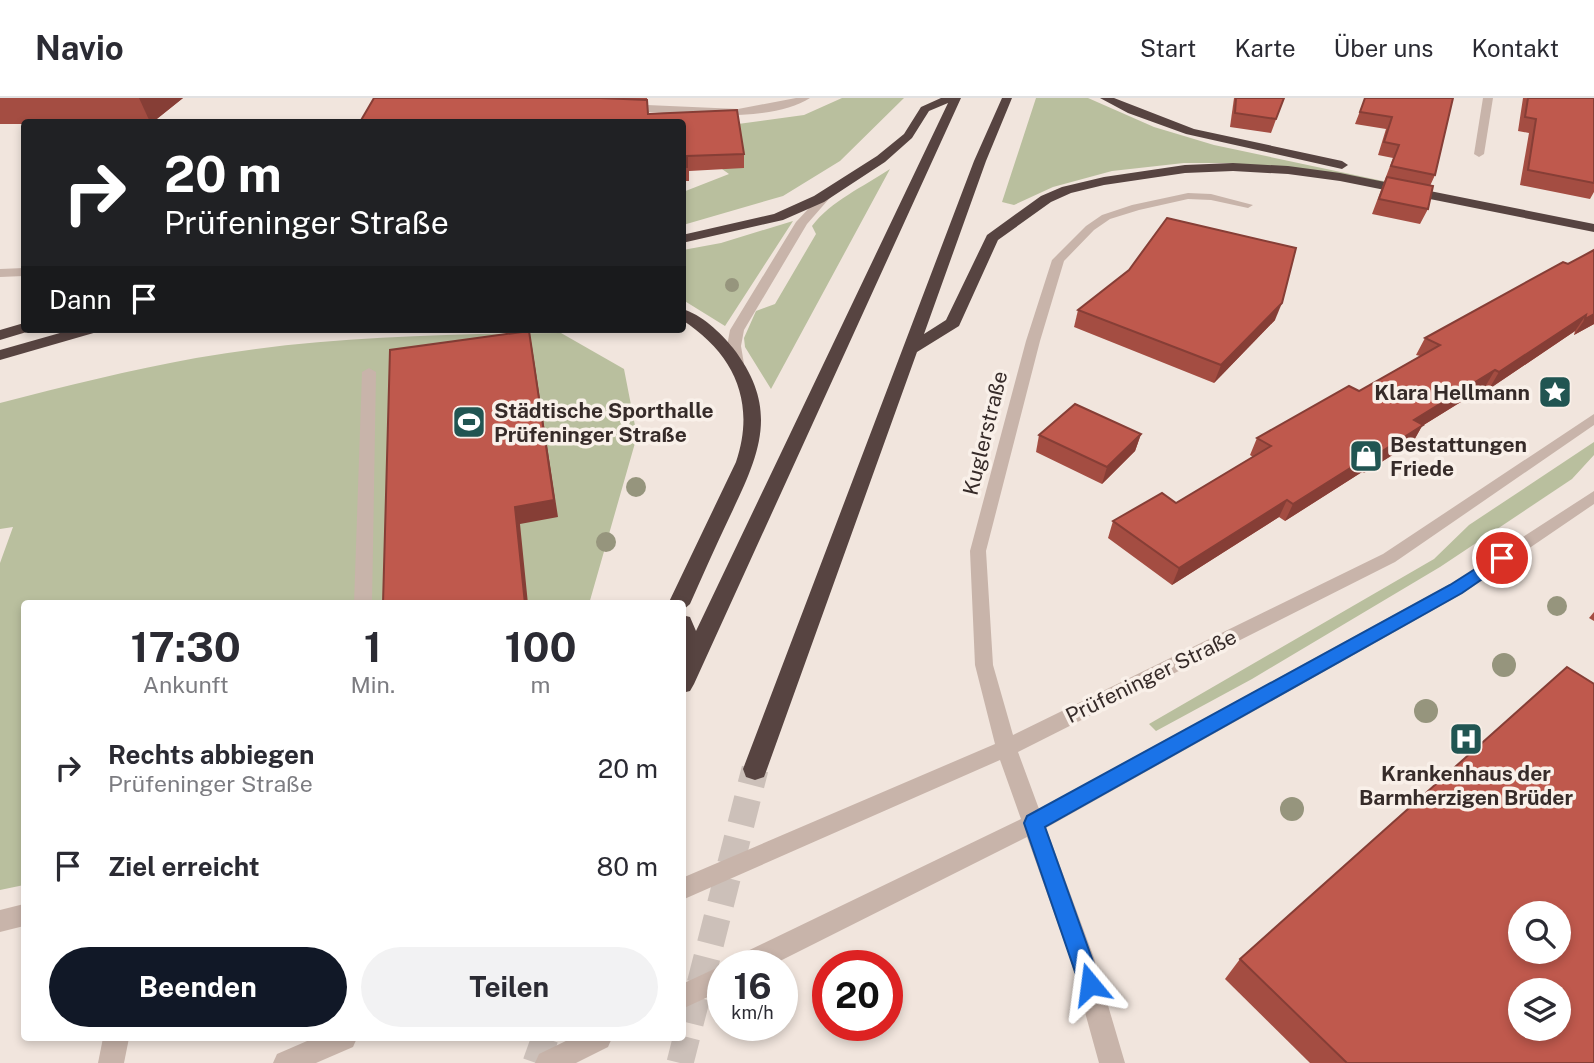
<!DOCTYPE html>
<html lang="de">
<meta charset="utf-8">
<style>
body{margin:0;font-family:"Public Sans",sans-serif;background:#f2f2f3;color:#2b2b33;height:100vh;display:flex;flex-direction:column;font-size:26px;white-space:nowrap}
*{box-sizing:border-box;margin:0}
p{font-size:23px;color:#7c7c81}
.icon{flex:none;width:38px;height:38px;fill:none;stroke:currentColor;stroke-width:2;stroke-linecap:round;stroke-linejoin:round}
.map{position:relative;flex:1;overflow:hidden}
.sheet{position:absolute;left:21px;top:502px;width:665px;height:441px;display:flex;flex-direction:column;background:#fff;border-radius:7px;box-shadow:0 4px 10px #0003}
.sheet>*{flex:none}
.guide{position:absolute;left:21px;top:21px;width:665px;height:214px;border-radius:7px;box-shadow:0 4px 10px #0003;background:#202124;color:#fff;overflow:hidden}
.fabs{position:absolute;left:1508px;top:803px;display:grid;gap:14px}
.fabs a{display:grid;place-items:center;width:63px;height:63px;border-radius:50%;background:#fff;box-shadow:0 4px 10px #0003;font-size:35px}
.speed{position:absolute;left:707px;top:852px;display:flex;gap:14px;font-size:35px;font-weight:700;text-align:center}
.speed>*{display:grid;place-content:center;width:91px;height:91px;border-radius:50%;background:#fff;box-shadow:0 4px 10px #0003;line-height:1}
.speed small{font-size:18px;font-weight:400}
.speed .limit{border:10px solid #d22;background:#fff;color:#111}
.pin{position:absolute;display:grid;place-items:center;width:60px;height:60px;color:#fff;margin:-30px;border:4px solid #fff;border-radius:50%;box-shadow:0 2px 7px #0007}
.me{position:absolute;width:77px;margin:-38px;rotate:344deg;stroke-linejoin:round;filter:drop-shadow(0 0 5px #0008)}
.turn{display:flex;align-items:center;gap:24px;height:147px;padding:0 28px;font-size:32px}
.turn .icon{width:91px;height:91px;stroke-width:2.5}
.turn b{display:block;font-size:49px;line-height:60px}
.then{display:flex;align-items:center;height:66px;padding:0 28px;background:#0003;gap:14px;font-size:26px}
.eta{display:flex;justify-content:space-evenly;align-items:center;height:119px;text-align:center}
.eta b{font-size:42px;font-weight:700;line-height:49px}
.cta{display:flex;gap:14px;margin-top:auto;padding:14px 28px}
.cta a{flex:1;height:80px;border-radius:42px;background:#111827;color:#fff;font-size:28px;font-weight:700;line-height:80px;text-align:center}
.cta a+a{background:#f2f2f3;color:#2b2b33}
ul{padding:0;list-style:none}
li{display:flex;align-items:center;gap:21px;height:98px;padding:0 28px}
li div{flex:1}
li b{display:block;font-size:26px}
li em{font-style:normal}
header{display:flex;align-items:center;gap:42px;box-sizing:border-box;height:98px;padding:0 35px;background:#fff;border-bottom:2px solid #e1e1e2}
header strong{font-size:33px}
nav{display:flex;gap:38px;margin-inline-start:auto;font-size:24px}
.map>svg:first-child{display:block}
.green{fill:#b9bf9e}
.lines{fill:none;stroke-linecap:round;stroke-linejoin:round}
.highway-tunnel{stroke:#ccc0b9;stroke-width:27;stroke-dasharray:27 14;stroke-linecap:butt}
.minor{fill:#c8b4aa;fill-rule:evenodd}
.highway{fill:#574441;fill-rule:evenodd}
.tree{fill:#96957d}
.wall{fill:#a44d42}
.shaded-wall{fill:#863e36}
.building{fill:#bf594d;stroke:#863e36;stroke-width:2;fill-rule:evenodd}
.route{fill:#1a73e8;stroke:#114b97;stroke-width:2}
.labels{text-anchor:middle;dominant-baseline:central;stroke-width:7;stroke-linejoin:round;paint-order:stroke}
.poi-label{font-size:21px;font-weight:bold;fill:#362b29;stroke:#f9f0e9;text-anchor:start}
.street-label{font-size:21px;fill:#362b29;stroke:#f9f0e9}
</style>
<header>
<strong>Navio</strong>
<nav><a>Start</a><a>Karte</a><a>Über uns</a><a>Kontakt</a></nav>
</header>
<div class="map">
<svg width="1594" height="965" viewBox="0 0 1594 965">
<rect width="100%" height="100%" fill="#f1e5dd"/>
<g class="green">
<polygon points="842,0 904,0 840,63 783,98 683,127 683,94 729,76 722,71 738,26 804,17"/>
<polygon points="1036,0 1088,0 1154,29 1214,47 1397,86 1230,65 1184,65 1112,73 1053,89 1014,107 1002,104"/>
<path d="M890 71 771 291 745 249 744 240 756 213 775 206 816 136 812 128C831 103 863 89 890 71Z"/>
<polygon points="793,123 725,228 683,202 683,152 721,145"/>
<path d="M561 235 624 271 637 338 589 506H24V787L0 792V465L13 429 0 431V305C65 288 130 272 196 260 316 239 439 236 561 235Z"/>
<polygon points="1594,344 1594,357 1572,381 1440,469 1252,581 1156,633 1149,626 1434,461 1469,427"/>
</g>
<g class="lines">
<g class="highway-tunnel">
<polyline points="536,965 545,940"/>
<polyline points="680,965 755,671"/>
</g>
<g class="minor">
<path d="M796 0H810C769 27 672 15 624 12L619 9 624 6 738 11Z"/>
<polygon points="1483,0 1493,0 1484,56 1479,59 1474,56"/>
<polygon points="826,92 835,94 807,126 744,232 741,248 744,266 737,270 732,269 727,248 730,232 796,124"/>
<polygon points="1188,95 1211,96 1253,107 1248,110 1211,102 1188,101 1139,112 1110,121 1094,132 1064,163 1040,243 986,453 993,567 1013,637 1383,456 1594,316 1594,327 1395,464 1018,654 1039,711 1450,486 1594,393 1594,406 1462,496 1046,730 1094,860 1125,965 1099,965 1070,860 1027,739 770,868 732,868 735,859 1021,721 1000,662 682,802 682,780 995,646 975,567 970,453 1026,243 1052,162 1086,128 1102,117 1132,107"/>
<polygon points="24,170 24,178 0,179 0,171"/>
<polygon points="369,270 376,274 372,506 354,506 362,274"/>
<polygon points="24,806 24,828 0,834 0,812"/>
<polygon points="723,867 726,868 723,868 723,892 682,911 682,886"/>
<polygon points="103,940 129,940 124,965 98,965"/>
<polygon points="314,940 357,940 353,949 316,965 273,965 277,956"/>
<polygon points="572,940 612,940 608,949 576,965 535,965 539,956"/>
</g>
<g class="highway">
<polygon points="941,0 961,0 694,586 690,593 682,595 682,517 690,519 696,533 948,5 929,13 912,40 885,64 824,104 783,122 682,145 682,137 774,116 814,98 877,58 904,36 921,9"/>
<polygon points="1002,0 1012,0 986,63 924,236 946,222 987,137 1041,98 1062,89 1104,79 1185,67 1233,65 1288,68 1340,75 1594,126 1594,134 1340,83 1288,76 1233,73 1185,75 1104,87 1071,95 1051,104 998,142 959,228 917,254 767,671 764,679 755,682 746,679 743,671 974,63"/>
<polygon points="1100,0 1114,0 1194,31 1342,63 1348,67 1342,71 1186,36 1128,15"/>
<path d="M682 211C701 216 721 235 733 250 780 311 760 355 730 418 716 447 703 477 690 506L682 513V506H668L736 364C756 305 735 256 682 222Z"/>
<polygon points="24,225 24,231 31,231 30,233 0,242 0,232"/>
<polygon points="74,231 99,231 97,234 0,262 0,252"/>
</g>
</g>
<g class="tree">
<circle cx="732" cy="187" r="7"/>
<circle cx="636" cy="389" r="10"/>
<circle cx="606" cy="444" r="10"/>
<circle cx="1557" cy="508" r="10"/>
<circle cx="1504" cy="567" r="12"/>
<circle cx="1426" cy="613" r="12"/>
<circle cx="1292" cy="711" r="12"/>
</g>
<g class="wall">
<polygon points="0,0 183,0 153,24 24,24 24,26 0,26"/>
<polygon points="374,0 647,0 648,16 737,12 744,56 744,70 689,73 689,83 682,83 682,24 360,24"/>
<polygon points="1234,0 1284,0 1271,35 1230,29"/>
<polygon points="1365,0 1453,0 1435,77 1430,88 1428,111 1420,126 1372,116 1393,60 1378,57 1386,31 1355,26"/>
<polygon points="1523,0 1594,0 1594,94 1590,101 1520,87 1529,35 1518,33"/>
<polygon points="1563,164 1594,226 1574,237 1575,233 1489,291 1485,289 1422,328 1413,344 1364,375 1362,374 1285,423 1279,419 1172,487 1108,440 1113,423 1176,405 1253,359 1250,357 1257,340 1359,293 1420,258 1416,257 1425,240"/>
<polygon points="1129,172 1275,222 1214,285 1074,229 1078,212"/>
<polygon points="1141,336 1135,353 1102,386 1036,354 1039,337"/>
<polygon points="1594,514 1594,523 1589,520"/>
<polygon points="1240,861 1594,965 1310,965 1225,881"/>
</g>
<g class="shaded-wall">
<polygon points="139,0 183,0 153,24 150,24"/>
<polygon points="1282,205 1275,222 1214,285 1221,267"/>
<polygon points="1594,216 1594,226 1574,237 1585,221"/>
<polygon points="1586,217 1575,233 1489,291 1499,274"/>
<polygon points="529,233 532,249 558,419 520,426 528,506 525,506 515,409"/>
<polygon points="1495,272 1485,289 1422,328 1413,344 1364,375 1373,359 1414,322"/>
<polygon points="1141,336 1135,353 1102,386 1107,369"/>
<polygon points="1371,357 1362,374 1285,423 1293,406"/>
<polygon points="1287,402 1279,419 1172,487 1179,470"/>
</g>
<g class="building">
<polygon points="374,0 600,0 647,2 648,16 737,12 744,56 687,58 687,69 682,69 682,24 360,24"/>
<polygon points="1236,0 1284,0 1276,21 1235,15"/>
<polygon points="1365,0 1453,0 1435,77 1391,68 1399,47 1384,44 1392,19 1360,14"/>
<polygon points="1528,0 1594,0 1594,85 1528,72 1536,21 1525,19"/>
<polygon points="1387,79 1433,88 1428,111 1379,101"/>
<polygon points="1167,120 1296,150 1282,205 1221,267 1078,212 1129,172"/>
<polygon points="1594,152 1594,216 1585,221 1586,217 1499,274 1495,272 1414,322 1423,327 1373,359 1371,357 1293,406 1287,402 1179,470 1113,423 1162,395 1176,405 1271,348 1257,340 1349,288 1359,293 1440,247 1425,240 1563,164 1568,166"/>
<polygon points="529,233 554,402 515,409 525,506 383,506 390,252"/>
<polygon points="1075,306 1141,336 1107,369 1039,337"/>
<path d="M1567 569 1594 586V965H1347L1240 861ZM1521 816H1559V854H1521ZM1521 892H1559V931H1521Z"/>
</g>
<polygon class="route" points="1502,454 1507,456 1510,460 1507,464 1462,495 1045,729 1101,886 1098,894 1090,897 1082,894 1024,725 1027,718 1450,487"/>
<defs>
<symbol id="sight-square" viewBox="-11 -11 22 22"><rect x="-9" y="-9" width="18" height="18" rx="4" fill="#215552" stroke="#f9f0e9"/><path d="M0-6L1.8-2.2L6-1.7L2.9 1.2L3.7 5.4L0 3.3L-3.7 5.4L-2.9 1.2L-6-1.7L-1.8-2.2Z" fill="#fff"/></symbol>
<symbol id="stadium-square" viewBox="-11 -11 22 22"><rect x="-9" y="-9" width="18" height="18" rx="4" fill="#215552" stroke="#f9f0e9"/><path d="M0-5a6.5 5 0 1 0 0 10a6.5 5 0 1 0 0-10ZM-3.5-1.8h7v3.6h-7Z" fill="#fff"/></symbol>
<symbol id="shop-square" viewBox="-11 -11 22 22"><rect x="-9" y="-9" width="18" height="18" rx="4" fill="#215552" stroke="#f9f0e9"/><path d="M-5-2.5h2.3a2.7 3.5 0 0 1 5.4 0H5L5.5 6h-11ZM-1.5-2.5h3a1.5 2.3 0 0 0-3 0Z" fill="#fff"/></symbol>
<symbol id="hospital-square" viewBox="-11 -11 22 22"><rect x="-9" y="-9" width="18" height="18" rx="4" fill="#215552" stroke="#f9f0e9"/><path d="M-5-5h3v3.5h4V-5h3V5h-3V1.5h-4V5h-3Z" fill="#fff"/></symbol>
</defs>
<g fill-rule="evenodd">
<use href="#sight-square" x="1536" y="275" width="38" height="38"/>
<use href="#stadium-square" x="450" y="305" width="38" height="38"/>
<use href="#shop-square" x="1347" y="339" width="38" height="38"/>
<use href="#hospital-square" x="1447" y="622" width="38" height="38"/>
</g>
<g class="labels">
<g class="poi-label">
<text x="1530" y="294" text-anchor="end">Klara Hellmann</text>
<text x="494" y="312">Städtische Sporthalle<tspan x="494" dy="24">Prüfeninger Straße</tspan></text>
<text x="1390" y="346">Bestattungen<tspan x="1390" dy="24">Friede</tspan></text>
<text x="1466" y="675" text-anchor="middle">Krankenhaus der<tspan x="1466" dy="24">Barmherzigen Brüder</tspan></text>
</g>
<g class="street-label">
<text transform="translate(985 335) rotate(-76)">Kuglerstraße</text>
<text transform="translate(1151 578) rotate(-26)">Prüfeninger Straße</text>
</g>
</g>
</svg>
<div class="fabs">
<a><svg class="icon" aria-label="search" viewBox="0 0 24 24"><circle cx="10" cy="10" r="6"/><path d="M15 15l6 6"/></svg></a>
<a><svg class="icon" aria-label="layers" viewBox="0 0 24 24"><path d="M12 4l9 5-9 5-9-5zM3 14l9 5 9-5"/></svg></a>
</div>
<div class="speed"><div>16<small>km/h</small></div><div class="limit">20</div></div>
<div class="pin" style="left:1502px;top:460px;background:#d93025"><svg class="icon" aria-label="arrive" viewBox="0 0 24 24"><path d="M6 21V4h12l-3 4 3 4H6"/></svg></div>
<svg class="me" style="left:1090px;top:886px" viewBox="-20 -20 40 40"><path d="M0-17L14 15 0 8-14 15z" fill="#1a73e8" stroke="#fff" stroke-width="4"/></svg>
<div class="guide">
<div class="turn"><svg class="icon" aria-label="right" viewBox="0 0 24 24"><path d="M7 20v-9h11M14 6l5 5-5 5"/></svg><div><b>20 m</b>Prüfeninger Straße</div></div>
<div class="then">Dann<svg class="icon" aria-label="arrive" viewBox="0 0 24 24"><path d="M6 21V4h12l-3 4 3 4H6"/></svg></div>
</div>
<section class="sheet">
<div class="eta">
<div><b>17:30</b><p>Ankunft</p></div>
<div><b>1</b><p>Min.</p></div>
<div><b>100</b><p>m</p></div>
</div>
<ul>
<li><svg class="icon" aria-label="right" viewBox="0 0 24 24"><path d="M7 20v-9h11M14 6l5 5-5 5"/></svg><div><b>Rechts abbiegen</b><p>Prüfeninger Straße</p></div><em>20 m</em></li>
<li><svg class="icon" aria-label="arrive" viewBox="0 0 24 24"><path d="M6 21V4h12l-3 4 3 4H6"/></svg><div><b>Ziel erreicht</b></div><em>80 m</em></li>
</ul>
<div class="cta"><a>Beenden</a><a>Teilen</a></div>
</section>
</div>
